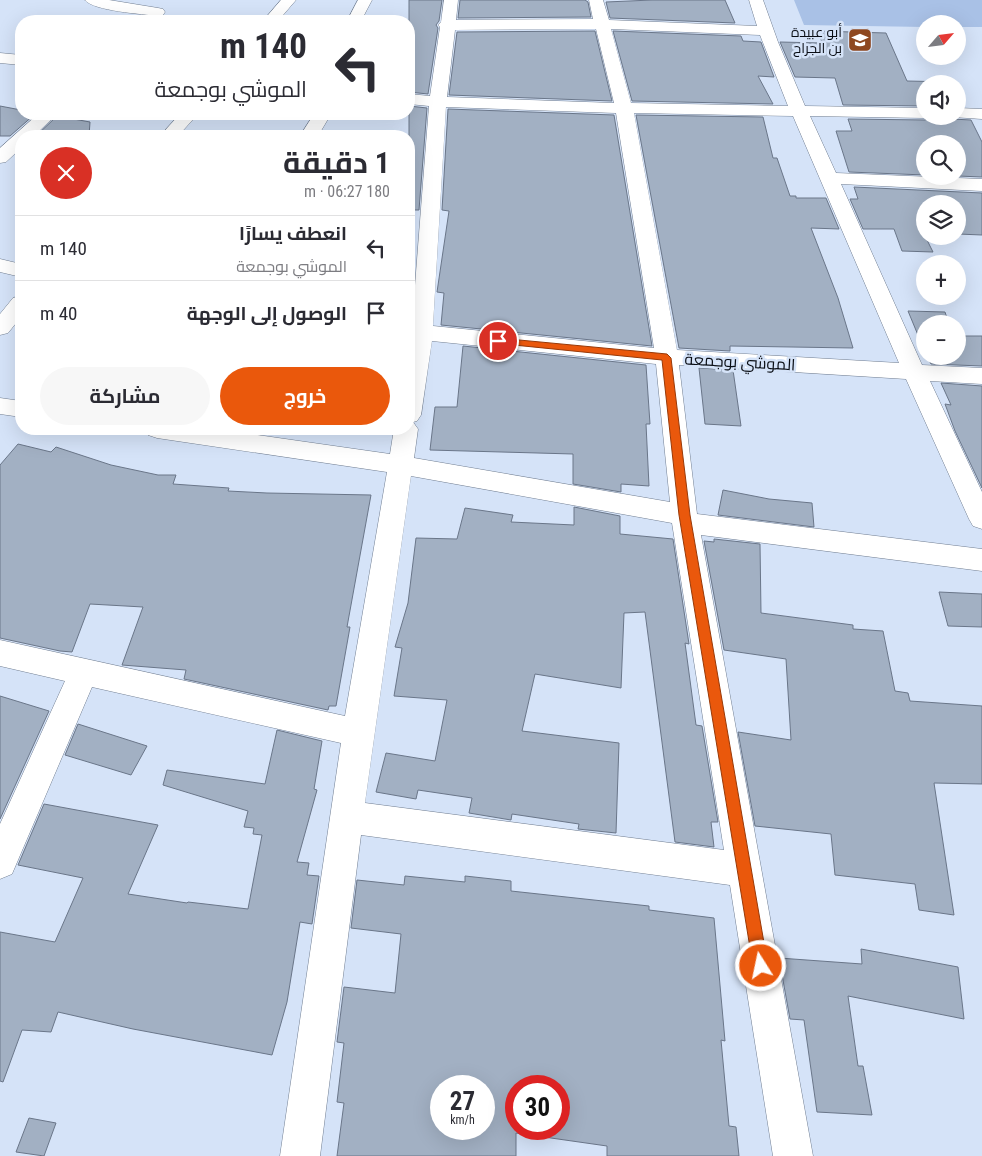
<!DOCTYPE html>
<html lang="ar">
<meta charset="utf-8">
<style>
body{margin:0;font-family:"Roboto Condensed",Cairo,sans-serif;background:#f7f7f7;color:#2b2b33;direction:rtl;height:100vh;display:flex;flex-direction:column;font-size:19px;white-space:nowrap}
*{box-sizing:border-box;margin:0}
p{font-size:16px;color:#7c7c81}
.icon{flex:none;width:28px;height:28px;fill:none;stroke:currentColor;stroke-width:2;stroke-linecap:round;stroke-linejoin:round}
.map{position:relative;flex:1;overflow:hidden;direction:ltr}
.sheet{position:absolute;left:15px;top:130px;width:400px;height:305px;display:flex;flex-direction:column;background:#fff;border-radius:20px;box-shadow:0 5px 20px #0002;direction:rtl}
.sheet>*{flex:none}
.hud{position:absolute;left:15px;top:15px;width:400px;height:105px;border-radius:20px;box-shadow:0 5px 20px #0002;direction:rtl;background:#fff;color:#2b2b33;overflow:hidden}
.needle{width:32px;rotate:62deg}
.buttons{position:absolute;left:916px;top:15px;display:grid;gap:10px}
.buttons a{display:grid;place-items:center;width:50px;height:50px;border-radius:50%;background:#fff;box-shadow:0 5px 20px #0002;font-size:25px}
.speed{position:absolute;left:430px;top:1075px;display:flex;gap:10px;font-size:25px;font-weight:700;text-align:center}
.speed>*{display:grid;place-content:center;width:65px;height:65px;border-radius:50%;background:#fff;box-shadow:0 5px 20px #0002;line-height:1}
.speed small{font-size:12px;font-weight:400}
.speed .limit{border:8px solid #d22;background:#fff;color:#111}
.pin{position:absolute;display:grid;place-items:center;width:42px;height:42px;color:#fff;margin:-21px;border:2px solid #fff;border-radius:50%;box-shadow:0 1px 5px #0007}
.me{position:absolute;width:55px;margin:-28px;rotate:350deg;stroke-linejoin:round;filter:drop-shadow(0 0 4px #0008)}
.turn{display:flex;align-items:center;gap:18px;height:105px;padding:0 25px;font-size:22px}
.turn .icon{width:65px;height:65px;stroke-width:2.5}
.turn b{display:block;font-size:35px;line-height:42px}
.round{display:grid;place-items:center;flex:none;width:52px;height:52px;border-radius:26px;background:#f7f7f7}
.headline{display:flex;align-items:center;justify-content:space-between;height:85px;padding:0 25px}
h1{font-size:30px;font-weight:700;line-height:38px}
.primary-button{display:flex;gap:10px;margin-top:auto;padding:10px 25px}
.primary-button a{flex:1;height:58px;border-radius:30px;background:#ea580c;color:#fff;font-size:20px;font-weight:700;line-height:58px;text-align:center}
.primary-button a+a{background:#f7f7f7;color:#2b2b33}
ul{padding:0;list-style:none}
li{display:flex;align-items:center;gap:15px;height:65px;padding:0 25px;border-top:1px solid #e1e1e2}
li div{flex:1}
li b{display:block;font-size:19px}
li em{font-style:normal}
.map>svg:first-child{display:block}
.green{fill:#a9c1e6}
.building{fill:#a2b0c3;stroke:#6a7689;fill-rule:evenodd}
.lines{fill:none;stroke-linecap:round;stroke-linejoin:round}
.street-casing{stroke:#727f92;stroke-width:1}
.street{fill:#fff;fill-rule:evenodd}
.route{fill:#ea580c;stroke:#983908}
.labels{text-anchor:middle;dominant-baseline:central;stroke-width:5;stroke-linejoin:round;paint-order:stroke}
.far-poi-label{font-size:14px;fill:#090d14;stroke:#d5e3f8;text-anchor:end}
.street-label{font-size:16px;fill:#090d14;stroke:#d5e3f8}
</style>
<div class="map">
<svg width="982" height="1156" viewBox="0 0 982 1156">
<rect width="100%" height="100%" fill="#d5e3f8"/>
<polygon class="green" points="794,0 982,0 982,27 958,27 958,24 925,24 925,27 804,25"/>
<g class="building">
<polygon points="409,0 442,0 439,21 436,25 438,28 428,94 409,92"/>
<polygon points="460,0 585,0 588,2 591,17 458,18"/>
<polygon points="652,0 725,0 735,23 610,18 606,2"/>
<polygon points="595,31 612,101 449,95 457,32"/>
<polygon points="613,31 741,36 743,41 761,42 774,77 758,76 773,104 632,101"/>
<polygon points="818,31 886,33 907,81 952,82 953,84 925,84 925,106 843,105 835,78 795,77 780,42 822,43"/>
<polygon points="0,106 21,110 21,114 35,114 10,136 0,136"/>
<polygon points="409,106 427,108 419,210 409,210"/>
<polygon points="448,109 614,115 652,346 441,325 444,293 437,292 449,211 442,210"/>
<polygon points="636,115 763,117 773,158 777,158 790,196 796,196 796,198 826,198 839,229 811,228 838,298 853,348 730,346 730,351 679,348"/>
<polygon points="57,116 90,122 89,136 36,136"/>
<polygon points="933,116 950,116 952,119 971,120 982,142 982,177 958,176 958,144 925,144 925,175 849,172 836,131 852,131 848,119 925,120"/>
<polygon points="854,187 982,193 982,235 958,234 958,204 925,204 925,236 933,252 902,251 894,229 863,229 850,199 858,199"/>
<polygon points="908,311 945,312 949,324 925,324 925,352"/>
<polygon points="958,336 982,336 982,366 931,364 927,356 958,356"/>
<polygon points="463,346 646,365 650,424 646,424 649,486 621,484 621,492 573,484 573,454 430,450 435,407 457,407"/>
<polygon points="699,368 733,370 741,426 705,424"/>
<polygon points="941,383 982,386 982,488 955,431 945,404 951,405"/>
<polygon points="18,444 51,452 56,447 111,465 158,475 176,475 173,484 229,488 228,491 267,493 371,495 347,627 350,627 336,706 329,706 328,710 184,679 186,670 122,665 143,607 90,604 72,652 60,651 0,638 0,465"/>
<polygon points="723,490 769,499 812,503 814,527 718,515"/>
<polygon points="574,507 620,516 620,534 673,539 689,644 685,643 696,725 702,726 718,822 711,822 714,847 675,842 645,612 624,613 621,688 535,674 522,731 619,743 616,833 578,829 579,824 512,814 511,820 469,813 472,798 418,790 416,799 376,792 386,753 435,761 447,700 394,696 402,648 395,647 408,603 416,538 457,539 465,508 513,515 511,522 574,525"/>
<polygon points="714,539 760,544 761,613 853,625 853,629 883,631 895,691 908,693 910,701 982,706 982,784 934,783 954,915 919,910 915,884 835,875 831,834 755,826 738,732 791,740 786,659 724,650 704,541 714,542"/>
<polygon points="939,592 982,594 982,627 948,626"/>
<polygon points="0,696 49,711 0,819"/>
<polygon points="78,724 147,746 131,775 65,755"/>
<polygon points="277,730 322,741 314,789 317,790 297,862 309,863 307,875 319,876 312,924 300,922 287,1002 272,1055 133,1029 58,1012 51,1032 22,1030 3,1082 0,1081 0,932 55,942 83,878 18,865 44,804 158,825 128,894 187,903 188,902 248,909 262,835 253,834 254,828 244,827 248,811 163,785 167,770 265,784"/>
<path d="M405 876 465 882V876L511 881V891L649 906V910L714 918 725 1041 721 1040 729 1126 736 1127 739 1156H607V1146L516 1133V1156H337L344 1103 337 1102 344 1043 337 1042 344 987 395 993 401 934 351 928 357 880 404 885ZM441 1086H484V1129H441ZM516 1086H559V1129H516Z"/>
<polygon points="861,949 958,967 964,1019 848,996 858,1066 863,1066 872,1115 817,1112 804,1020 790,1019 779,958 862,964"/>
<polygon points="29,1118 56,1123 44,1156 16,1152"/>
</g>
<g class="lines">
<defs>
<g id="street">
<path d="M85 0H109L158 8 163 9 165 12 163 15 158 16C143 14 93 11 85 0Z"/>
<polygon points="281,0 296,0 278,21 263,21"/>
<polygon points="358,0 372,0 361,21 347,21"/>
<path d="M444 0H458L456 20 593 19 589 0H603L609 20 757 26 749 0H763L778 42 805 106 925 108V116H931L925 118 810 116 836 173 982 179V191L841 184 922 365 982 368V384L930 381 982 492V529L973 526 969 519 906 379 679 365 697 514 982 549V571L701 535 813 1156H773L730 885 361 835 320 1156H280L341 743 92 687 12 874 0 879V824L65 681 0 666V640L345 716 387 472 157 438 148 435 145 429H215L390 454 394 429H409V324H412L429 106 409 104V94L430 96 440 27 438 25 441 22ZM596 29 614 103 447 97 455 30ZM611 29 760 35 788 106 631 103ZM446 107 616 113 654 348 433 326ZM634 113 793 116 899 363 677 350ZM432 341 656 364 670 502 414 458 418 429 413 422 417 421 421 415ZM411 476 672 523 724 850 365 803Z"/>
<polygon points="0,53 21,55 21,65 0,63"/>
<polygon points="958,108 982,109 982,119 952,117 958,116"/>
<polygon points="38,114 57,114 34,136 21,136 21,148 6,162 0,163 0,148"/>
<polygon points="180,114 198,114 178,136 160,136"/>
<polygon points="314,114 331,114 318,136 300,136"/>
<polygon points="0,259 21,264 21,277 0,272"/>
<polygon points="21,296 21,317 8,333 0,335 0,314 13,298"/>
<polygon points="0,398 21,401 21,417 0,414"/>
</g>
</defs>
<use href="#street" class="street-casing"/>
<use href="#street" class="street"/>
</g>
<polygon class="route" points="498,338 667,354 671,358 690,515 768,966 766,971 761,973 755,971 753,966 679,515 662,360 494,343 493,341"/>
<defs>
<symbol id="school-square" viewBox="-11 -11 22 22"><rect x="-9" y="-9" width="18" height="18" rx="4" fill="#8e4820" stroke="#d5e3f8"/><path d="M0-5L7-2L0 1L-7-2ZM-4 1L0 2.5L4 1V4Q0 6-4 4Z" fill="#fff"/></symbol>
</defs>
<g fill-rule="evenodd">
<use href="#school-square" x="846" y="26" width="28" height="28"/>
</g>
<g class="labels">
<g class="far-poi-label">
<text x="842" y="32">أبو عبيدة<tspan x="842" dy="16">بن الجراح</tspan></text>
</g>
<g class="street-label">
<text transform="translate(740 362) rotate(3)">الموشي بوجمعة</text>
</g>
</g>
</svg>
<div class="buttons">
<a><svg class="needle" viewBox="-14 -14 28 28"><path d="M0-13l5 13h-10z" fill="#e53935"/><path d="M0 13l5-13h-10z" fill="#7c7c81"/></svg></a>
<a><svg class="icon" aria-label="sound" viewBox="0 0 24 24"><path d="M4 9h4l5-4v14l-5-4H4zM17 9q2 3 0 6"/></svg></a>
<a><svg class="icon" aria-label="search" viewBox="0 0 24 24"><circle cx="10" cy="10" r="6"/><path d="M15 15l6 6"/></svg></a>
<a><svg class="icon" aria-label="layers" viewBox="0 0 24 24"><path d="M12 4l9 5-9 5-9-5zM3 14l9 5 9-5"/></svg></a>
<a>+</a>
<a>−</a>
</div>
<div class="speed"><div>27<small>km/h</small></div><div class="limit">30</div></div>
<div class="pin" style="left:498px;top:341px;background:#d93025"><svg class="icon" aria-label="arrive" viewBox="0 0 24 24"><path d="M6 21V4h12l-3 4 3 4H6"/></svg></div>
<svg class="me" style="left:761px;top:966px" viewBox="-20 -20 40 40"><circle r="17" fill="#ea580c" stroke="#fff" stroke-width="3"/><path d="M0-11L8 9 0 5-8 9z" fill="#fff"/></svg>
<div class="hud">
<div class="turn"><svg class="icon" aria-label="left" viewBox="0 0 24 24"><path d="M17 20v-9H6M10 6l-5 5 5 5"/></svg><div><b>140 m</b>الموشي بوجمعة</div></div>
</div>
<section class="sheet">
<div class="headline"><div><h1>1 دقيقة</h1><p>180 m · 06:27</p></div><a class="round" style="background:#d93025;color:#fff"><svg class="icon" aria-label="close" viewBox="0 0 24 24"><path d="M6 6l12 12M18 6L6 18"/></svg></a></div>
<ul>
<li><svg class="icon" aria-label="left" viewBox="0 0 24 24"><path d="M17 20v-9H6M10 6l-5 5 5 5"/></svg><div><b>انعطف يسارًا</b><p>الموشي بوجمعة</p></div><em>140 m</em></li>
<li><svg class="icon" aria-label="arrive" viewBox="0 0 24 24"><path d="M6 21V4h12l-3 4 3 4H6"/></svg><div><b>الوصول إلى الوجهة</b></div><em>40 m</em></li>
</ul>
<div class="primary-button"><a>خروج</a><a>مشاركة</a></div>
</section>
</div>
